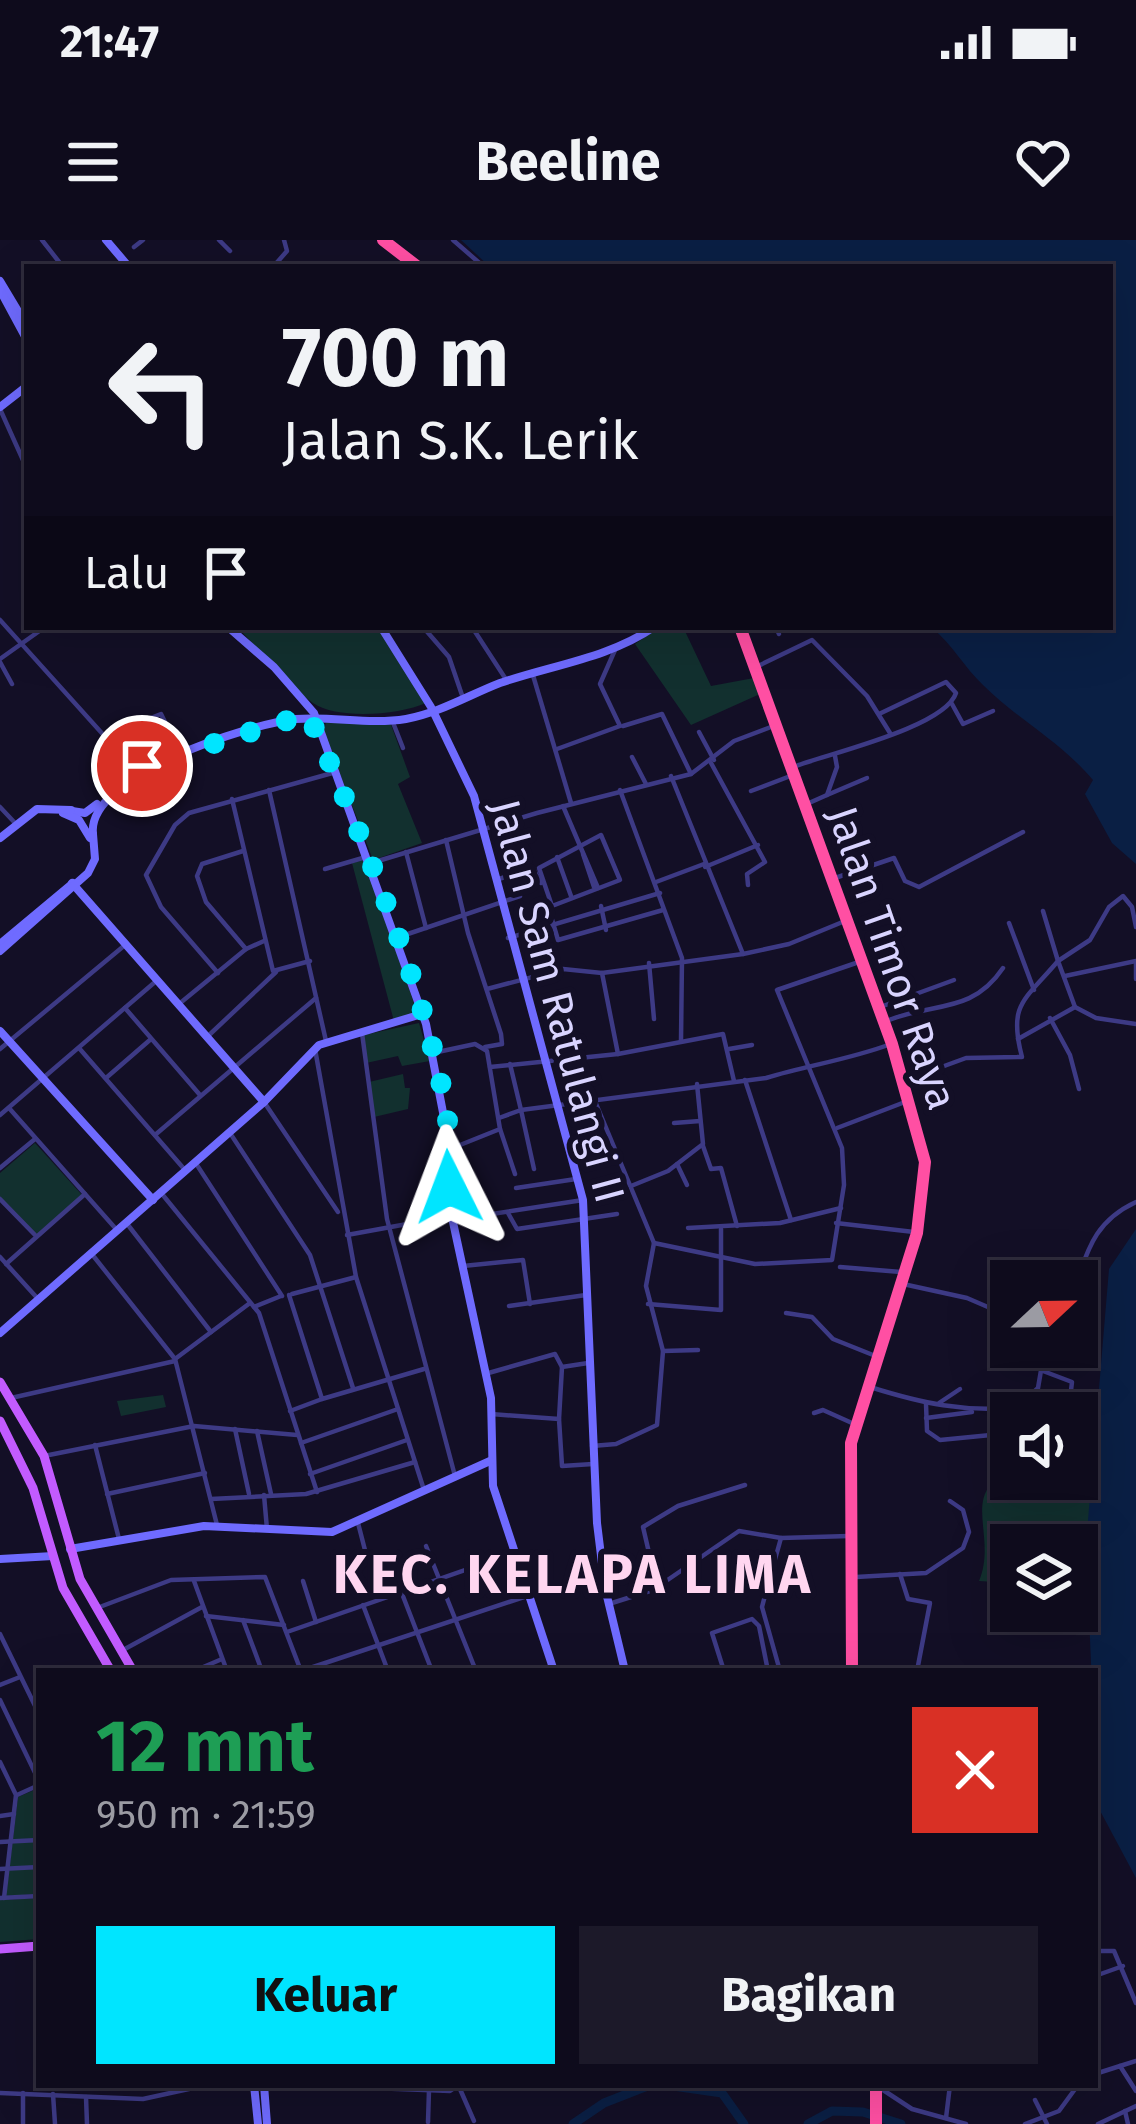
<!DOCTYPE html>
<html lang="id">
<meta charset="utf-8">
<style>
body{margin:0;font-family:"Fira Sans",sans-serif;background:#1c1929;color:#f1f3f6;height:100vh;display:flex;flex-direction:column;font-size:45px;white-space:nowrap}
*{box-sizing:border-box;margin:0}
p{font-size:39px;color:#9b9ba3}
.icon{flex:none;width:66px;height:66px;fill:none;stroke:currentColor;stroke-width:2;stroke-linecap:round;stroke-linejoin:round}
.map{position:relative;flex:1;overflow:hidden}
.sheet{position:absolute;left:36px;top:1428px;width:1062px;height:420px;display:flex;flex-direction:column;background:#0e0b1c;border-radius:0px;box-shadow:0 12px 48px #0002,0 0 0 3px #2e2b3b}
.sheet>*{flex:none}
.guide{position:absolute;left:24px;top:24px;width:1089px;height:366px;border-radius:0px;box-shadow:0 12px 48px #0002,0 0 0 3px #2e2b3b;background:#0e0b1c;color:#f1f3f6;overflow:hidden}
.needle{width:78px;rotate:68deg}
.tools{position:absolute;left:990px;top:1020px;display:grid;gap:24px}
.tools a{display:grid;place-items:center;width:108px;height:108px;border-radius:0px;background:#0e0b1c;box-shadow:0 12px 48px #0002,0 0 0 3px #2e2b3b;font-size:60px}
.pin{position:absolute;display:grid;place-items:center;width:102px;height:102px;color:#fff;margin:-51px;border:6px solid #fff;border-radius:50%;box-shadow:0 3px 12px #0007}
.me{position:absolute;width:132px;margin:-66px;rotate:357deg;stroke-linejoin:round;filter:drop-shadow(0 0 9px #0008)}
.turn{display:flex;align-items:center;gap:42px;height:252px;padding:0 60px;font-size:54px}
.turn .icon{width:156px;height:156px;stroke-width:2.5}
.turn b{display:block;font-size:84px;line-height:102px}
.then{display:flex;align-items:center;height:114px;padding:0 60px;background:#0003;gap:24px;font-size:45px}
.round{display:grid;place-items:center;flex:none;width:126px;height:126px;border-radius:0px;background:#1c1929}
.summary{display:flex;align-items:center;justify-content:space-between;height:204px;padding:0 60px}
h1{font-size:72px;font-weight:700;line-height:90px;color:#1e9e55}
.action{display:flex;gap:24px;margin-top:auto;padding:24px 60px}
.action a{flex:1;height:138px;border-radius:0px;background:#00e5ff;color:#111;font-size:48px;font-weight:700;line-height:138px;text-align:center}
.action a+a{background:#1c1929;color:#f1f3f6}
.status{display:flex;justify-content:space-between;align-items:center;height:84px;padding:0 60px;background:#0e0b1c;direction:ltr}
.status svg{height:33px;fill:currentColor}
header{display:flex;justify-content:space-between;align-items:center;height:156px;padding:0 60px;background:#0e0b1c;font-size:54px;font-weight:700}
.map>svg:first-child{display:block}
.green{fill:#12302f}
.water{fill:#0a1f44}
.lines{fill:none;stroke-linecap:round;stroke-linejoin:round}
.river{stroke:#0a1f44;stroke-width:9}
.street{stroke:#3d3a85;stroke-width:4.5}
.secondary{stroke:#6f6bff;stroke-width:8}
.primary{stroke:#c25bff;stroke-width:9}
.highway{stroke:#ff4fa3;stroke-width:12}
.route{stroke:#00e5ff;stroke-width:21;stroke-dasharray:0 37.8}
.labels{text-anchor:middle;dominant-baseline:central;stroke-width:12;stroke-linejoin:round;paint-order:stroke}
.street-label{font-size:42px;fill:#d9d4ff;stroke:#130f26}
.district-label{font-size:54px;font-weight:bold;letter-spacing:3px;fill:#ffd6f0;stroke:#130f26}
</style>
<div class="status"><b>21:47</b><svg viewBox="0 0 49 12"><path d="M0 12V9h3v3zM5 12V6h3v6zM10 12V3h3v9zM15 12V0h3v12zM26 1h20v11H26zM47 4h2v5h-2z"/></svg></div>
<header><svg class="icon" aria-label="menu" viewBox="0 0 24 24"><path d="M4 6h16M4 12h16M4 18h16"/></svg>Beeline<svg class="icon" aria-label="heart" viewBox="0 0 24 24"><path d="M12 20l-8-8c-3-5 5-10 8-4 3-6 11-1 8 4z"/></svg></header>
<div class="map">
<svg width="1136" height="1884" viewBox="0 0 1136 1884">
<rect width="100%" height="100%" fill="#130f26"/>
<g class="green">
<path d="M237 387H379L426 463C399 475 338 480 313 463 285 443 261 411 237 387Z"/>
<polygon points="660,387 683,387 711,446 754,438 760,454 691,485 635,404"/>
<polygon points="326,481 390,482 410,537 398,544 422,603 373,620 324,492"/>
<polygon points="365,620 417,772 394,781 352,623"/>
<polygon points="419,783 430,821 402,826 398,816 366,823 364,795"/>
<polygon points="403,834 405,848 410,848 408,869 374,877 369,842"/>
<polygon points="35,903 82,955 36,996 0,958 0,933"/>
<polygon points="163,1155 166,1167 121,1176 117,1161"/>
<path d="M1009 1232 1011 1239 1073 1241 1113 1265 1096 1313 1078 1303 1011 1305V1343L979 1341C998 1296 959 1254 1009 1232Z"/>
<polygon points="39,1548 39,1654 6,1656 18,1557"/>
<polygon points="39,1658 39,1699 0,1702 0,1660"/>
</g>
<g class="water">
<path d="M461 0H1136V624L1112 603 1085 554 1093 540C1060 501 1018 480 983 445 964 427 953 405 932 388L1110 387V27H490Z"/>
<polygon points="1136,989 1136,1638 1097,1565 1086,1304 1109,1029"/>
</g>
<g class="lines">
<g class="river">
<polyline points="666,1845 722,1853 744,1884"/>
<polyline points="573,1884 604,1863 650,1845"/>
<polyline points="808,1884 832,1871 863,1872 901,1884"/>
</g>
<g class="street">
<polyline points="42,0 63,27"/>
<polyline points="219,0 230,11"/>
<polyline points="453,0 484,27"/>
<polyline points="134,7 143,0"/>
<polyline points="273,27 287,11 284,0"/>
<polyline points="0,169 27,229"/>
<polyline points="0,380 135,530"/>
<polyline points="423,387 449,417 463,458"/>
<polyline points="472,387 507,441"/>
<polyline points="776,387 779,394"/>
<polyline points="0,419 45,387"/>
<polyline points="0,422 12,444"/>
<polyline points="756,427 812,400 867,456 890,493"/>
<polyline points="532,432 571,563"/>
<polyline points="952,464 963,484 993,471"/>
<polyline points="392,480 403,508"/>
<polyline points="623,486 662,474 691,534"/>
<polyline points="699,492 714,520"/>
<polyline points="557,509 620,486 600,444 615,410"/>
<polyline points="632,517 646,544"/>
<polyline points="149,523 135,484 161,474 180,512"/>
<polyline points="711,523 765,622 747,634 748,645"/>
<path d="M796 526C831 513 945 487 956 453L946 442 879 474"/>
<polyline points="671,536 743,714 789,704 845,681"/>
<polyline points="269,550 326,801"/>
<polyline points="620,550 682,718 681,801"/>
<polyline points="751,551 793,535"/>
<polyline points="827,555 867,538"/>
<polyline points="232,559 273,731 310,721"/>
<polyline points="809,563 827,555 837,527 835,516"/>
<polyline points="563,566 598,648"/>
<polyline points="0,567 15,583"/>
<polygon points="601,595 620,640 552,666 539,628"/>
<polyline points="446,600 468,693 501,794 502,804 485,807"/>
<polyline points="243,611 202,624 197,636 206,662 246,709"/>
<polyline points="406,612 426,688"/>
<polyline points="583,614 594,647"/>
<polyline points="557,617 571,656"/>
<polyline points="368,624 537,573 691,534 734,501 771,487"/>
<polyline points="705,627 758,605"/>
<polyline points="325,629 366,617"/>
<polyline points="835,638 894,618 905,641 919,647 1023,592"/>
<polyline points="499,639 533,628 541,643"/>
<polyline points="656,642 704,624"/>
<polyline points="548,666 558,700 663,670"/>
<polyline points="601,666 606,690"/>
<polyline points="1009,683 1034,750"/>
<polyline points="1136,687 1132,667 1123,656 1109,667 1090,700 1058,721 1075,767 1096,778 1136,784"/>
<polyline points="396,698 520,656"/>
<polyline points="508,698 660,653"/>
<polyline points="1136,722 1136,739"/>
<polyline points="649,723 654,779"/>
<polyline points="218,733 161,667 146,635 175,585 189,573 336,532"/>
<polyline points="602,733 618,814"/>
<polyline points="1065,736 1136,721"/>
<polyline points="487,749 563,729 602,733 743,714"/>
<polyline points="179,764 246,709 264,701"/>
<polyline points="883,766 954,740"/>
<polyline points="125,768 200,855"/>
<polyline points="1050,778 1070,815 1079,849"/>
<path d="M889 780C934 762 972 774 1003 728"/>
<polyline points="362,793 387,979 455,1236"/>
<polyline points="207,797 276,732"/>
<polyline points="1018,799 1075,767"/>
<polyline points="79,808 185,930"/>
<polyline points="0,809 125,705"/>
<polyline points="315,809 356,1037 424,1250"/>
<polyline points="729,809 752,805"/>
<polyline points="433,813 475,804 487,811 500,889 450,909"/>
<polyline points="577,818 654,1003 646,1046 663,1111 657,1185 616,1204 592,1206"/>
<path d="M510 824 521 870 766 838C808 825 848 820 891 804"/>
<polyline points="490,827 618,814 723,794 734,841"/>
<polyline points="106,838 151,799"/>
<polyline points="745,840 791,980"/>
<path d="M906 840 966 818 1022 817C1008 764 1024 761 1058 721L1043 671"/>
<polyline points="264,862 338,972"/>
<polyline points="9,868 116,989"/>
<polyline points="0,875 155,742"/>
<polyline points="499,878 521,870 534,929"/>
<polyline points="674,883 700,881"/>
<polyline points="837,888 905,862"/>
<polyline points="500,889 515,934"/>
<polyline points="230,893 310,1015 353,1148"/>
<polyline points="155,895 316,758"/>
<polyline points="703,906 711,929 721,928 737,986"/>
<polyline points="195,922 282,1056"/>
<polyline points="677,924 687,945"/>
<polyline points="0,928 35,899"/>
<polyline points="631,946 668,931 703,904 697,844"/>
<polyline points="516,948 576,939"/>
<polyline points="448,952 464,951"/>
<polyline points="162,954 259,1073 317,1252"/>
<polyline points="0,959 35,995"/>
<polyline points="508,973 517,989 617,974"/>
<polyline points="453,980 583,960"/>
<polyline points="836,983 914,992"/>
<polyline points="128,985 211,1092"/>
<polyline points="688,988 780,983 841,968"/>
<polyline points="347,995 451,976"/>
<polyline points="654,1003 755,1024 832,1020 844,945 842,908 777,750 856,723"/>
<polyline points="91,1013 175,1119 217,1285"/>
<polyline points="0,1017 39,1060"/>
<polyline points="6,1024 85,954"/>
<polyline points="463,1026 523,1020 530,1064"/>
<polyline points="840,1027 901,1032"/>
<path d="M1077 1041C1089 1004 1099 979 1136 962"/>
<polyline points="903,1044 967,1058 1011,1077"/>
<polyline points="292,1054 356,1037"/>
<polyline points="289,1055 322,1159 424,1129"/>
<polyline points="648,1064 721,1070 721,989"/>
<polyline points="509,1066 586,1055"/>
<polyline points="254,1067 281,1056"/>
<polyline points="786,1073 812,1077 833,1099 873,1115"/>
<polyline points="663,1111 698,1110"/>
<polyline points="175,1119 250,1063"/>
<polyline points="1043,1131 1072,1142 1069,1167"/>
<polyline points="485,1134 555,1114 562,1127"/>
<path d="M870 1147C921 1163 965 1173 1018 1167L1038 1148 1045 1107"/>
<polyline points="11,1158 175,1121"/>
<polyline points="939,1163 960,1149"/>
<polyline points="926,1164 927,1191 940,1200 1001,1194 1011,1180"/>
<polyline points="290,1171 322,1159"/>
<polyline points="814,1173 823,1170 852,1183"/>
<polyline points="491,1174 559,1179 562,1226 593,1224"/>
<polyline points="926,1178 972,1172"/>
<polyline points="559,1179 562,1127 588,1123"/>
<polyline points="235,1189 249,1254"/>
<polyline points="257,1191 271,1254"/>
<polyline points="301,1203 398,1169"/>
<polyline points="95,1205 119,1299"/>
<polyline points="44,1216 194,1186 297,1195"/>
<polyline points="310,1234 407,1200"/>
<polyline points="107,1254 205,1233"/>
<polyline points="264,1255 267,1289"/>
<polyline points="211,1259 306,1254 415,1222"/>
<polyline points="358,1283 366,1314"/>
<polyline points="781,1298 767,1348 783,1348"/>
<polyline points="426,1306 476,1431"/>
<polyline points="900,1334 908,1359 930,1363 917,1431"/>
<polyline points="856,1337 926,1333 963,1308 969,1292 963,1270 950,1261"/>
<polyline points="194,1341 227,1431"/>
<polyline points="303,1341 316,1382"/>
<polyline points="657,1347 643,1287 678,1266 745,1245"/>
<polyline points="767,1348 762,1367 780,1431"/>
<polyline points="401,1351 432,1431"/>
<polyline points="612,1363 653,1350 739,1291 781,1298 849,1296"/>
<polyline points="363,1365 388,1431"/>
<polyline points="97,1368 171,1340 265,1337 301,1431 527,1356"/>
<polyline points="206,1376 284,1385"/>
<polyline points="243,1380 262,1431"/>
<polyline points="287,1392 511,1314"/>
<polyline points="0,1394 39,1474"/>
<polyline points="123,1410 202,1367"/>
<polyline points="194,1431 222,1419"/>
<polyline points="724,1431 712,1393 752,1379 759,1386 768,1431"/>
<polyline points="0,1445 20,1437"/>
<polyline points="0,1460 39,1541"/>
<polyline points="0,1522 16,1555 4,1658"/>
<polyline points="17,1555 39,1545"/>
<polyline points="0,1576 14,1574"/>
<polyline points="0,1602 39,1600"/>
<polyline points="0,1629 39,1627"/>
<polyline points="0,1658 39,1656"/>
<polyline points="1095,1711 1114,1711 1136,1763"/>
<polyline points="1095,1736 1123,1726"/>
<polyline points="1120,1826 1136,1821"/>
<polyline points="1095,1834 1120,1826 1136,1851"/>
<polyline points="294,1845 450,1851 459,1845"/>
<polyline points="880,1848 912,1869 966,1884"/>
<polyline points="0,1853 143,1859 207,1845"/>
<polyline points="23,1853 23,1884"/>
<polyline points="53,1854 55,1884"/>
<polyline points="86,1857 87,1884"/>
<polyline points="1035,1860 1047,1884"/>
<polyline points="1125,1871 1128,1884"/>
<polyline points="946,1878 950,1845"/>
<polyline points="474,1881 460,1849 475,1845"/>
<polyline points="428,1882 429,1850"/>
<polyline points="1025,1884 1059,1871 1078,1845"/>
<polyline points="1098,1884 1136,1866"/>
</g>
<g class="secondary">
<polyline points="106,0 129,27"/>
<polyline points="0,41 27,86"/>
<polyline points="0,50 27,100"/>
<polyline points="0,167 27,146"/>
<polyline points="228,387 274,427 314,473 426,784 450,909 448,959 491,1158 493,1246 554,1431"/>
<polyline points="381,387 431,467"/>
<polyline points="433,471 474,556 583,960 597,1283 605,1348 625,1431"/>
<polyline points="72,571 85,573 97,564"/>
<polyline points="63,573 79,580 90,598"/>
<path d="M93 594C86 536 249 484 296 479 333 476 369 485 406 479 439 473 469 455 500 443 552 425 609 418 654 387"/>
<polyline points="0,598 37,569 71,570"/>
<polyline points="72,643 264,862"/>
<polyline points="0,704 73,643"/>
<polyline points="0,711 88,633 95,619 93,594"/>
<polyline points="0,791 153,960"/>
<polyline points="0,1093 264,862 319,805 422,774"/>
<polyline points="70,1309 204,1286 332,1292 490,1221"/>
<polyline points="0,1319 53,1316"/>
<polyline points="254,1845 258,1884"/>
<polyline points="264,1845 267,1884"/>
</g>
<g class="primary">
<polyline points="0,1142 44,1216 80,1339 133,1431"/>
<polyline points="0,1181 33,1248 63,1348 111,1431"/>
<polyline points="0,1709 39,1706"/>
</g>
<g class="highway">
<polyline points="383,0 418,27"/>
<polyline points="740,387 892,804 925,922 917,993 851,1203 852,1431"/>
<polyline points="876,1845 876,1884"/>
</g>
</g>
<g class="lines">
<path class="route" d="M142 526 308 474C355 576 466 840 449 947"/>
</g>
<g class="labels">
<g class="street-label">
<text transform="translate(892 718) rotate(71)">Jalan Timor Raya</text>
<text transform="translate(557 761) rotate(75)">Jalan Sam Ratulangi II</text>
</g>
<g class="district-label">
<text x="573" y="1335">KEC. KELAPA LIMA</text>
</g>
</g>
</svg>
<div class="tools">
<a><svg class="needle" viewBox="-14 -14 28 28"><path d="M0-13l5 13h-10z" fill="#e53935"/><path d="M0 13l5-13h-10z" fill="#9b9ba3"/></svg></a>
<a><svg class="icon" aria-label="sound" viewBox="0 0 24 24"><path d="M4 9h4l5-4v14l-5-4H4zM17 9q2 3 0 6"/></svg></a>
<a><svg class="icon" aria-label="layers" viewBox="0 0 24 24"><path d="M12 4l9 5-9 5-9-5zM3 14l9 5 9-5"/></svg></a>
</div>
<div class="pin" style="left:142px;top:526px;background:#d93025"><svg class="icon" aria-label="arrive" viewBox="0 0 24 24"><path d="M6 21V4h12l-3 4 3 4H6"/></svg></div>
<svg class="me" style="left:449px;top:947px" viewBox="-20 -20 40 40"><path d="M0-17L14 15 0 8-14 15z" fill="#00e5ff" stroke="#fff" stroke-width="4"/></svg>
<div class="guide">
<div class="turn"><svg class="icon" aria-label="left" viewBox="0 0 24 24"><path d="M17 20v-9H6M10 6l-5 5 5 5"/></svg><div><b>700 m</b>Jalan S.K. Lerik</div></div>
<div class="then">Lalu<svg class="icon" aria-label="arrive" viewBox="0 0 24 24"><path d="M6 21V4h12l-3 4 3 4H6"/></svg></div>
</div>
<section class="sheet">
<div class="summary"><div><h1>12 mnt</h1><p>950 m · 21:59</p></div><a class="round" style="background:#d93025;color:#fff"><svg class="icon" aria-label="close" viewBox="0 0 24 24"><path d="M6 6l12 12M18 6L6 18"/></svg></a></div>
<div class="action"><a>Keluar</a><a>Bagikan</a></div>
</section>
</div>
